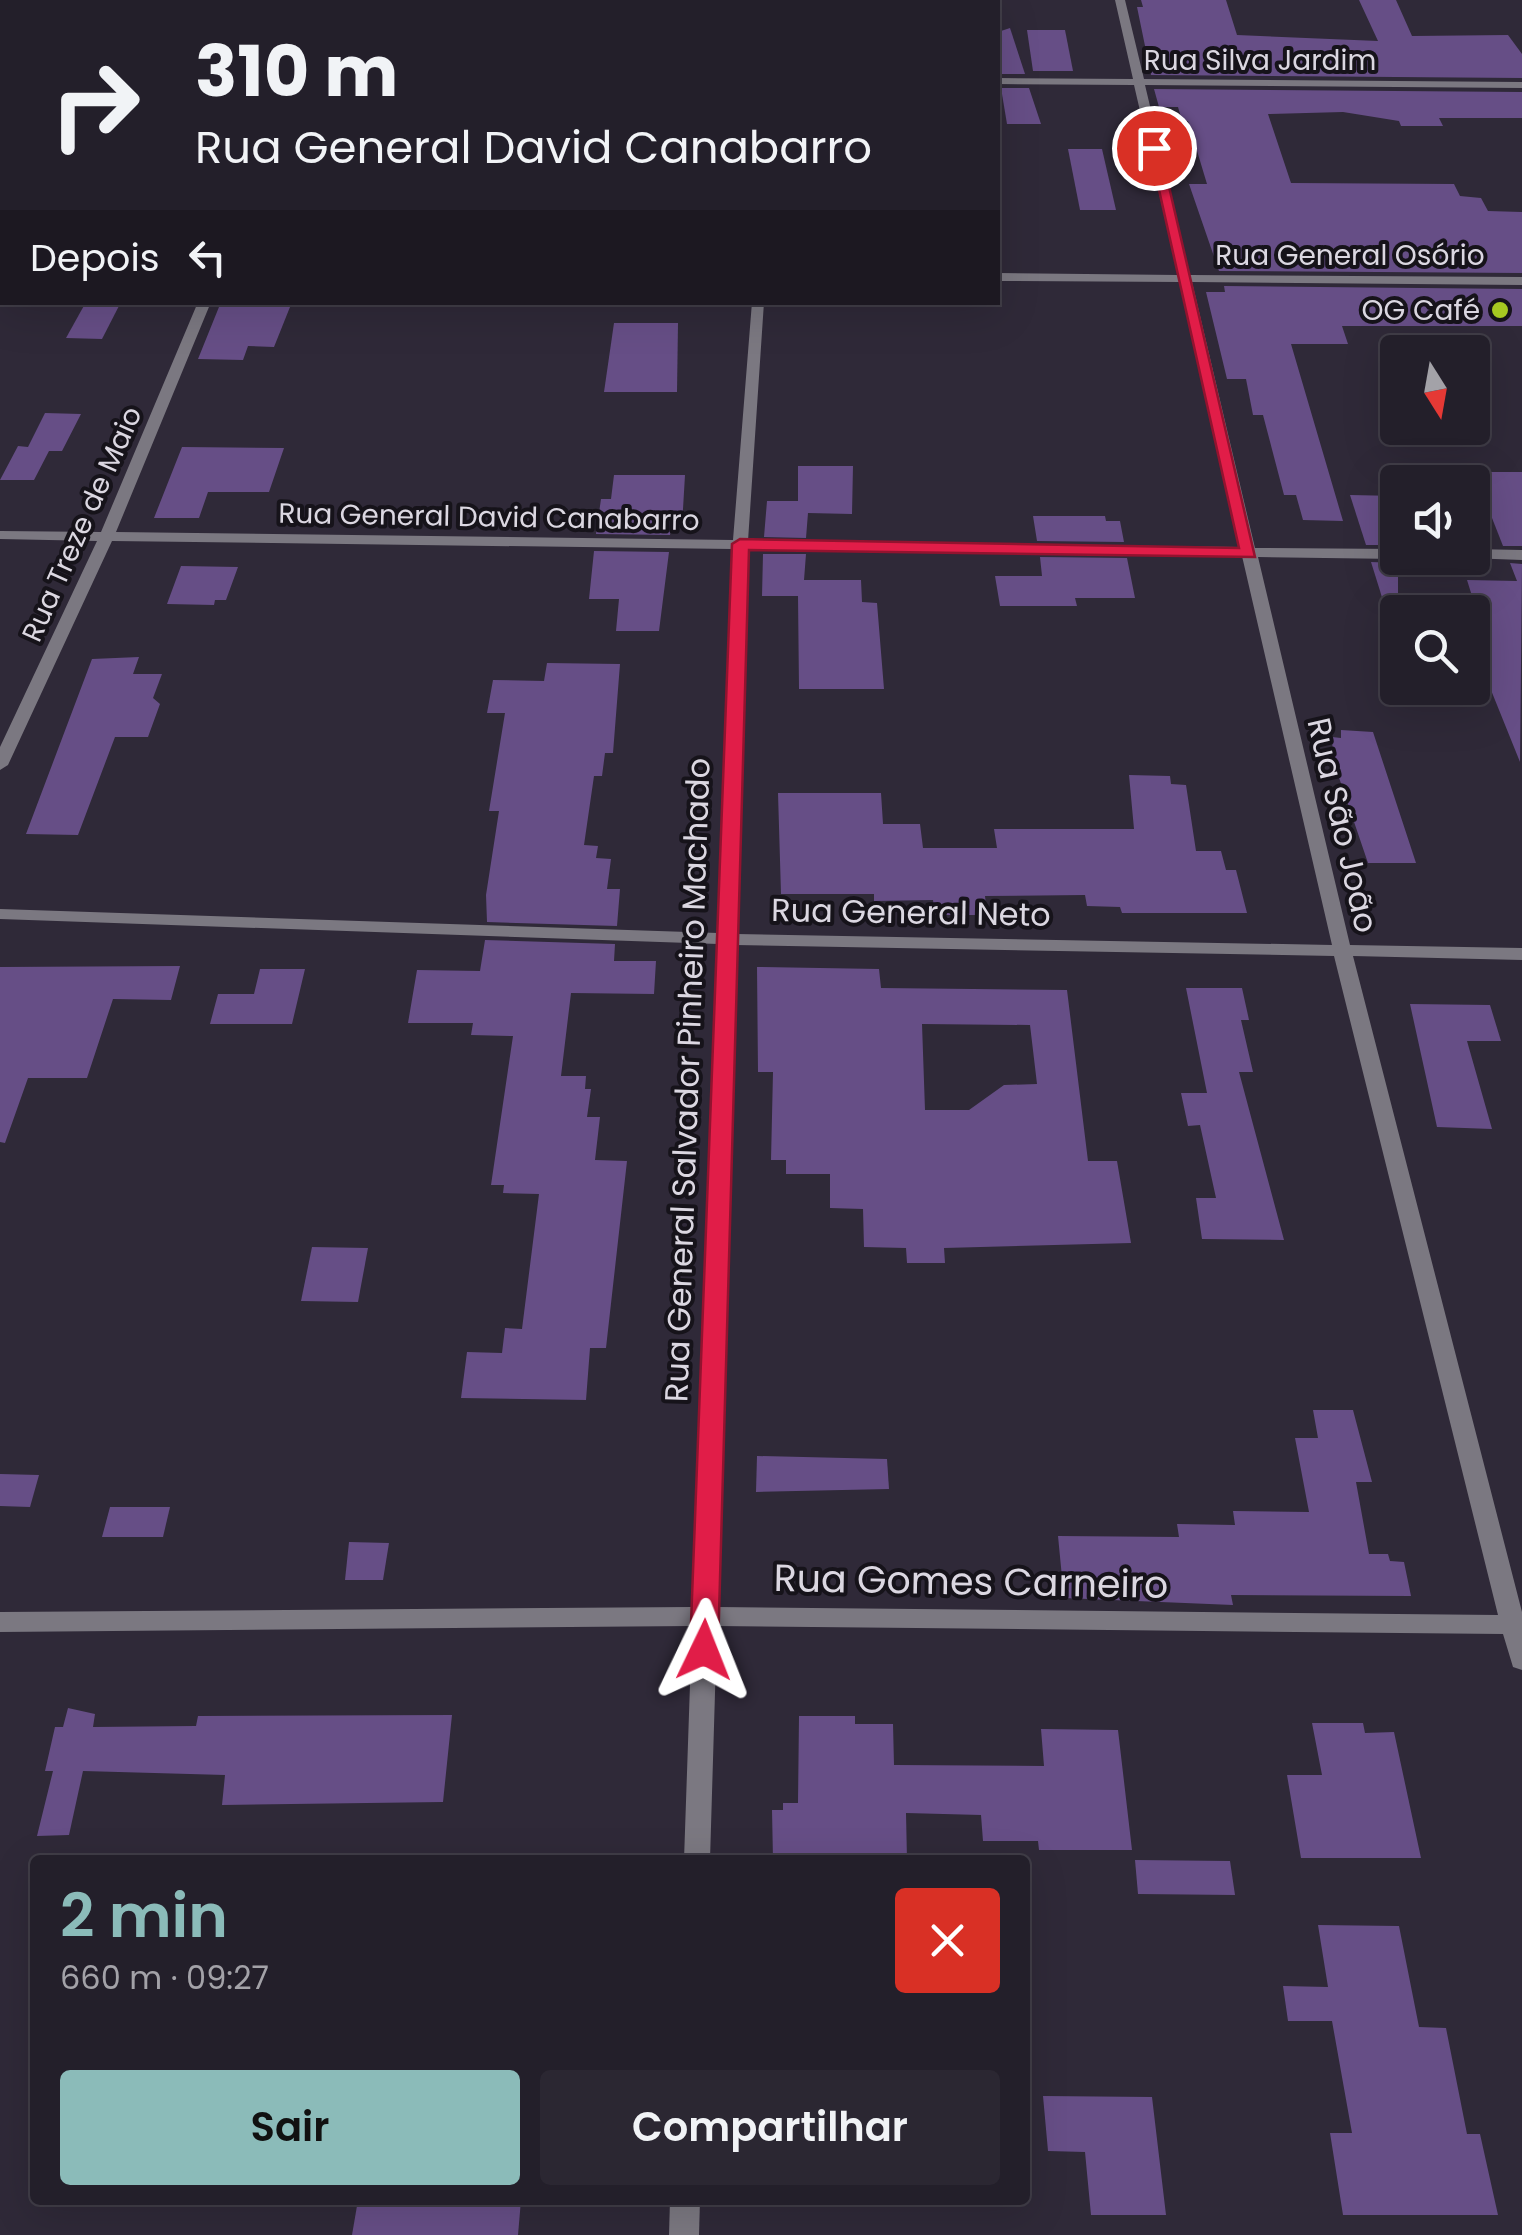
<!DOCTYPE html>
<html lang="pt">
<meta charset="utf-8">
<style>
body{margin:0;font-family:Poppins,sans-serif;background:#2b2732;color:#f1f3f6;height:100vh;display:flex;flex-direction:column;font-size:38px;white-space:nowrap}
*{box-sizing:border-box;margin:0}
p{font-size:32px;color:#a3a2a8}
.icon{flex:none;width:55px;height:55px;fill:none;stroke:currentColor;stroke-width:2;stroke-linecap:round;stroke-linejoin:round}
.map{position:relative;flex:1;overflow:hidden}
.sheet{position:absolute;left:30px;top:1855px;width:1000px;height:350px;display:flex;flex-direction:column;background:#231f2a;border-radius:10px;box-shadow:0 10px 40px #0002,0 0 0 2px #403d47}
.sheet>*{flex:none}
.guide{position:absolute;left:0px;top:0px;width:1000px;height:305px;box-shadow:0 10px 40px #0002,0 0 0 2px #403d47;background:#231f2a;color:#f1f3f6;overflow:hidden}
.needle{width:65px;rotate:169deg}
.fabs{position:absolute;left:1380px;top:335px;display:grid;gap:20px}
.fabs a{display:grid;place-items:center;width:110px;height:110px;border-radius:10px;background:#231f2a;box-shadow:0 10px 40px #0002,0 0 0 2px #403d47;font-size:50px}
.pin{position:absolute;display:grid;place-items:center;width:85px;height:85px;color:#fff;margin:-42px;border:5px solid #fff;border-radius:50%;box-shadow:0 2px 10px #0007}
.me{position:absolute;width:110px;margin:-55px;rotate:2deg;stroke-linejoin:round;filter:drop-shadow(0 0 8px #0008)}
.turn{display:flex;align-items:center;gap:35px;height:210px;padding:0 30px;font-size:45px}
.turn .icon{width:130px;height:130px;stroke-width:2.5}
.turn b{display:block;font-size:70px;line-height:85px}
.then{display:flex;align-items:center;height:95px;padding:0 30px;background:#0003;gap:20px;font-size:38px}
.round{display:grid;place-items:center;flex:none;width:105px;height:105px;border-radius:10px;background:#2b2732}
.overview{display:flex;align-items:center;justify-content:space-between;height:170px;padding:0 30px}
h1{font-size:60px;font-weight:600;line-height:75px;color:#8bbbb9}
.button{display:flex;gap:20px;margin-top:auto;padding:20px 30px}
.button a{flex:1;height:115px;border-radius:10px;background:#8bbbb9;color:#111;font-size:40px;font-weight:600;line-height:115px;text-align:center}
.button a+a{background:#2b2732;color:#f1f3f6}
.map>svg:first-child{display:block}
.building{fill:#664e86;fill-rule:evenodd}
.lines{fill:none;stroke-linecap:round;stroke-linejoin:round}
.street{fill:#7b7881;fill-rule:evenodd}
.route{fill:#e11d48;stroke:#92132f;stroke-width:2.5}
.poi-dot{fill:#a6c821;stroke:#16131a;stroke-width:4}
.labels{text-anchor:middle;dominant-baseline:central;stroke-width:8;stroke-linejoin:round;paint-order:stroke}
.far-street-label{font-size:28px;fill:#dbd7e1;stroke:#16131a}
.far-poi-label{font-size:28px;fill:#dbd7e1;stroke:#16131a;text-anchor:end}
.street-label{font-size:32px;fill:#dbd7e1;stroke:#16131a}
.near-street-label{font-size:38px;fill:#dbd7e1;stroke:#16131a}
</style>
<div class="map">
<svg width="1522" height="2235" viewBox="0 0 1522 2235">
<rect width="100%" height="100%" fill="#2f2938"/>
<g class="building">
<polygon points="1141,0 1226,0 1237,35 1378,41 1359,0 1396,0 1412,36 1508,35 1522,54 1522,78 1151,75 1137,7 1143,7"/>
<polygon points="1010,28 1025,74 998,74 998,32"/>
<polygon points="1027,30 1065,30 1073,71 1033,71"/>
<polygon points="1001,88 1029,88 1041,124 1007,124"/>
<polygon points="1154,89 1522,92 1522,118 1439,118 1443,126 1401,126 1399,121 1343,112 1268,114 1291,183 1454,184 1460,196 1481,198 1488,211 1522,212 1522,273 1219,271 1189,184 1207,184 1188,121 1182,121 1178,107 1159,107"/>
<polygon points="1068,149 1102,149 1116,210 1080,210"/>
<polygon points="1224,286 1522,289 1522,326 1342,326 1348,344 1291,344 1343,521 1303,520 1296,495 1284,495 1263,415 1253,415 1246,379 1227,379 1206,292 1225,292"/>
<polygon points="86,302 121,302 102,339 66,338"/>
<polygon points="221,302 292,302 274,347 248,346 243,360 198,359"/>
<polygon points="614,323 678,323 677,392 604,392"/>
<polygon points="45,413 81,414 62,451 49,451 34,480 0,480 18,446 28,447"/>
<polygon points="182,447 284,448 269,492 208,492 199,518 154,518"/>
<polygon points="798,466 853,466 852,514 808,513 806,538 764,537 767,501 798,501"/>
<polygon points="1474,472 1522,472 1522,546 1503,546"/>
<polygon points="614,475 685,475 682,526 671,526 670,535 596,534 601,499 611,499"/>
<polygon points="1350,495 1398,496 1398,545 1366,545"/>
<polygon points="1033,516 1105,516 1106,521 1120,521 1124,542 1037,541"/>
<polygon points="594,551 669,552 659,631 616,631 619,599 589,599"/>
<polygon points="763,554 806,554 804,580 861,580 862,602 877,603 884,689 799,689 798,596 762,596"/>
<polygon points="1040,557 1127,558 1135,598 1075,598 1077,606 1000,606 995,576 1042,576"/>
<polygon points="1371,562 1398,563 1398,622 1390,623"/>
<polygon points="1510,563 1522,564 1520,762 1472,643 1472,596 1467,580 1517,581"/>
<polygon points="181,566 238,567 226,600 215,600 214,605 167,604"/>
<polygon points="139,657 133,674 162,674 153,698 160,704 148,737 115,737 78,835 26,834 92,659"/>
<polygon points="547,663 620,664 613,753 605,753 602,776 594,776 584,845 598,846 596,858 611,859 607,889 620,889 617,926 487,922 486,895 499,811 489,811 505,713 487,713 493,680 544,681"/>
<polygon points="1341,730 1373,732 1416,863 1368,863 1333,760 1332,737 1341,738"/>
<polygon points="1129,775 1170,776 1171,784 1186,785 1196,851 1221,851 1226,870 1236,870 1247,913 1122,913 1120,907 1087,906 1085,895 985,896 987,915 935,915 933,900 874,901 874,894 781,894 778,793 881,793 883,824 920,824 923,848 997,848 994,829 1134,829"/>
<polygon points="485,940 615,944 614,961 656,961 654,994 571,993 561,1076 586,1076 585,1089 591,1089 587,1117 600,1117 595,1160 627,1161 606,1348 590,1348 586,1400 461,1398 467,1352 502,1353 505,1328 522,1329 539,1194 503,1193 504,1185 491,1185 513,1036 471,1035 473,1023 408,1023 417,970 480,971"/>
<polygon points="180,966 171,1000 113,999 87,1078 28,1078 5,1143 0,1142 0,967"/>
<path d="M757 967 879 969 881 988 1067 990 1088 1161H1117L1131 1243 944 1248 945 1263H907L906 1248 864 1247 863 1209 830 1208V1174H786V1160H771L773 1072H758ZM922 1024 1030 1025 1037 1084 1004 1085 969 1110H925Z"/>
<polygon points="260,969 305,969 292,1024 210,1024 218,994 254,994"/>
<polygon points="1186,988 1242,988 1249,1020 1241,1020 1253,1072 1239,1072 1284,1240 1202,1239 1196,1198 1216,1198 1200,1125 1188,1126 1181,1093 1207,1093"/>
<polygon points="1410,1004 1490,1005 1501,1041 1467,1041 1492,1129 1437,1127"/>
<polygon points="312,1247 368,1248 358,1302 301,1301"/>
<polygon points="1313,1410 1353,1410 1372,1482 1356,1482 1369,1554 1388,1554 1390,1561 1404,1562 1411,1596 1231,1595 1233,1605 1064,1598 1058,1536 1179,1537 1177,1524 1235,1525 1233,1511 1309,1512 1295,1438 1318,1438"/>
<polygon points="757,1456 887,1459 889,1489 756,1492"/>
<polygon points="0,1474 39,1475 30,1507 0,1506"/>
<polygon points="110,1507 170,1507 163,1537 102,1537"/>
<polygon points="349,1542 389,1543 383,1580 345,1580"/>
<polygon points="68,1708 95,1714 93,1727 196,1726 198,1716 452,1715 443,1802 222,1805 225,1775 83,1771 69,1835 37,1836 53,1771 45,1771 55,1727 63,1727"/>
<polygon points="799,1716 855,1716 855,1724 893,1724 894,1765 1044,1766 1041,1729 1118,1730 1132,1850 1039,1850 1038,1841 983,1841 981,1815 906,1813 907,1860 773,1860 772,1810 783,1810 783,1803 798,1803"/>
<polygon points="1312,1723 1363,1723 1365,1733 1394,1732 1421,1858 1301,1858 1287,1775 1322,1775"/>
<polygon points="1135,1860 1230,1861 1235,1895 1138,1894"/>
<polygon points="1318,1925 1399,1926 1419,2027 1446,2028 1467,2134 1480,2134 1498,2215 1343,2215 1330,2133 1352,2133 1332,2021 1288,2021 1283,1986 1328,1987"/>
<polygon points="1043,2096 1152,2097 1166,2215 1091,2215 1085,2152 1048,2151"/>
<polygon points="358,2200 521,2200 518,2235 352,2235"/>
</g>
<g class="lines">
<g class="street">
<path d="M1115 0H1125L1144 79 1522 82V88L1145 85 1190 275 1522 277V285L1192 282 1255 548 1398 549V558H1402L1398 559 1258 557 1350 945 1522 948V960L1353 956 1522 1612V1670L1513 1667 1503 1634 717 1626 710 1860H684L692 1626 0 1632V1612L693 1607 718 944 0 919V909L718 933 732 549 112 541 8 765 0 770V747L97 541 0 539V531L101 532 198 302H211L116 532 733 540 752 302H764L748 541 1240 547 1180 282 998 281V273L1178 275 1134 85 998 84V78L1133 79ZM747 550 1242 556 1332 945 736 934ZM736 945 1334 956 1498 1615 717 1607Z"/>
<rect x="0" y="68" width="2" height="6"/>
<rect x="0" y="265" width="2" height="8"/>
<polygon points="1472,549 1522,550 1522,560 1468,558 1472,558"/>
<polygon points="670,2200 700,2200 699,2235 669,2235"/>
</g>
</g>
<polygon class="route" points="1149,145 1160,148 1255,557 749,550 718,1650 714,1658 694,1658 690,1650 732,544 740,539 1239,548"/>
<circle class="poi-dot" cx="1500" cy="310" r="10"/>
<g class="labels">
<g class="far-street-label">
<text x="1260" y="60">Rua Silva Jardim</text>
<text x="1350" y="255">Rua General Osório</text>
<text transform="translate(489 517) rotate(1)">Rua General David Canabarro</text>
<text transform="translate(82 524) rotate(-66)">Rua Treze de Maio</text>
</g>
<g class="far-poi-label">
<text x="1480" y="310">OG Café</text>
</g>
<g class="street-label">
<text transform="translate(1343 825) rotate(77)">Rua São João</text>
<text transform="translate(911 912) rotate(1)">Rua General Neto</text>
<text transform="translate(687 1080) rotate(-88)">Rua General Salvador Pinheiro Machado</text>
</g>
<g class="near-street-label">
<text transform="translate(971 1581) rotate(1)">Rua Gomes Carneiro</text>
</g>
</g>
</svg>
<div class="fabs">
<a><svg class="needle" viewBox="-14 -14 28 28"><path d="M0-13l5 13h-10z" fill="#e53935"/><path d="M0 13l5-13h-10z" fill="#a3a2a8"/></svg></a>
<a><svg class="icon" aria-label="sound" viewBox="0 0 24 24"><path d="M4 9h4l5-4v14l-5-4H4zM17 9q2 3 0 6"/></svg></a>
<a><svg class="icon" aria-label="search" viewBox="0 0 24 24"><circle cx="10" cy="10" r="6"/><path d="M15 15l6 6"/></svg></a>
</div>
<div class="pin" style="left:1154px;top:148px;background:#d93025"><svg class="icon" aria-label="arrive" viewBox="0 0 24 24"><path d="M6 21V4h12l-3 4 3 4H6"/></svg></div>
<svg class="me" style="left:704px;top:1650px" viewBox="-20 -20 40 40"><path d="M0-17L14 15 0 8-14 15z" fill="#e11d48" stroke="#fff" stroke-width="4"/></svg>
<div class="guide">
<div class="turn"><svg class="icon" aria-label="right" viewBox="0 0 24 24"><path d="M7 20v-9h11M14 6l5 5-5 5"/></svg><div><b>310 m</b>Rua General David Canabarro</div></div>
<div class="then">Depois<svg class="icon" aria-label="left" viewBox="0 0 24 24"><path d="M17 20v-9H6M10 6l-5 5 5 5"/></svg></div>
</div>
<section class="sheet">
<div class="overview"><div><h1>2 min</h1><p>660 m · 09:27</p></div><a class="round" style="background:#d93025;color:#fff"><svg class="icon" aria-label="close" viewBox="0 0 24 24"><path d="M6 6l12 12M18 6L6 18"/></svg></a></div>
<div class="button"><a>Sair</a><a>Compartilhar</a></div>
</section>
</div>
